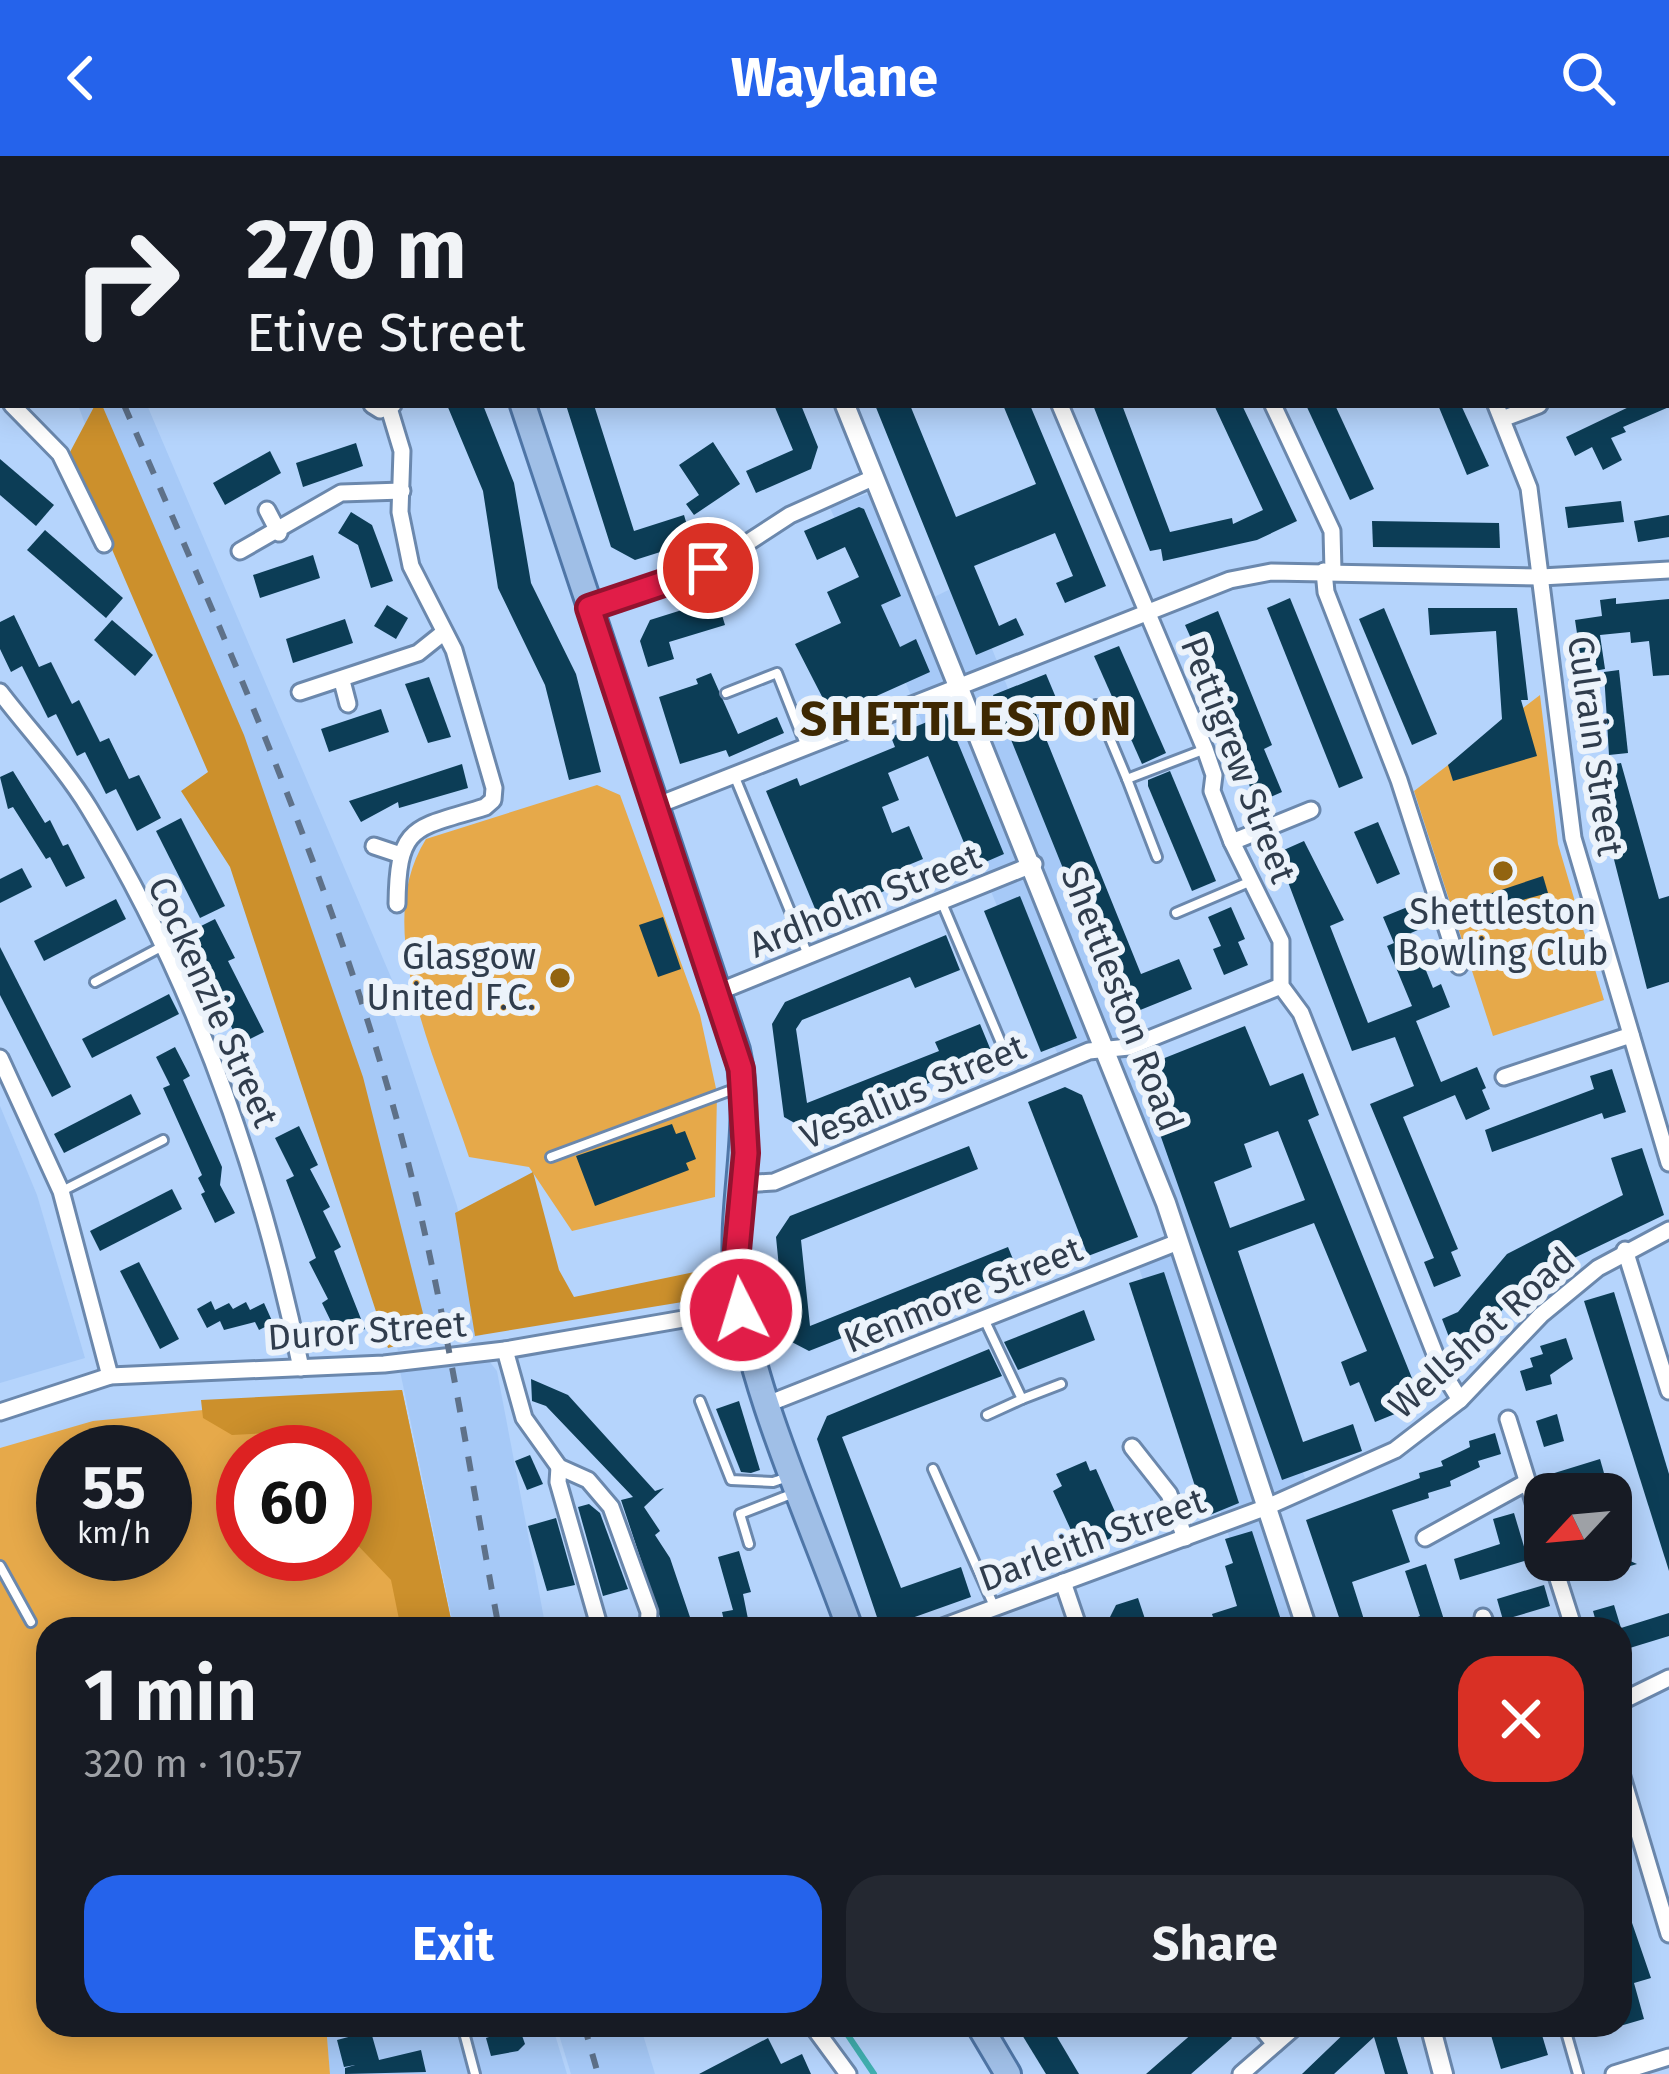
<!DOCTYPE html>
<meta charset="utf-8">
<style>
body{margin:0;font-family:"Fira Sans",sans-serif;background:#242831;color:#f1f3f6;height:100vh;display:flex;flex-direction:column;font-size:45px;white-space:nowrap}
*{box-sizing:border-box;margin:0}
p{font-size:39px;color:#9ea1a6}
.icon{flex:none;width:66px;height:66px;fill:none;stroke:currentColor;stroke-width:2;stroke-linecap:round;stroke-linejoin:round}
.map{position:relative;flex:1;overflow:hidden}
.sheet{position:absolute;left:36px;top:1461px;width:1596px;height:420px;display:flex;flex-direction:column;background:#171b24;border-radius:36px;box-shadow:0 6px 30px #0003}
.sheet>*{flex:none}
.hud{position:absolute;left:0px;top:0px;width:1671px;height:252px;box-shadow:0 6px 30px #0003;background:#171b24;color:#f1f3f6;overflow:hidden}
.needle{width:78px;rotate:244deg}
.buttons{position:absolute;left:1524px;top:1317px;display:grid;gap:24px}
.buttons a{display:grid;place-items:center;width:108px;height:108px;border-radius:24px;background:#171b24;box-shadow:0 6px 30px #0003;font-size:60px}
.speed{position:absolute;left:36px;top:1269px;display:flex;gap:24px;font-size:60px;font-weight:700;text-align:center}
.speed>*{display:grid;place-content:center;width:156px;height:156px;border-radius:50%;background:#171b24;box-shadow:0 6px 30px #0003;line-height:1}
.speed small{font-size:30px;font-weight:400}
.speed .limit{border:18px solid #d22;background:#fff;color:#111}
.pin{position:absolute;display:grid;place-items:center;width:102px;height:102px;color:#fff;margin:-51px;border:6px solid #fff;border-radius:50%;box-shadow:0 3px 12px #0007}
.me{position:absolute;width:132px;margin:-66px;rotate:355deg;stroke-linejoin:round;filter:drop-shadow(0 0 9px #0008)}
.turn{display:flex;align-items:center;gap:42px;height:252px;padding:0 48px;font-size:54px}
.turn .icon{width:156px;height:156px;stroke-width:2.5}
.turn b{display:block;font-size:84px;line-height:102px}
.round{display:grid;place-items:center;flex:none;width:126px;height:126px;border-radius:36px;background:#242831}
.summary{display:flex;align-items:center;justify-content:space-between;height:204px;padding:0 48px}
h1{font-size:72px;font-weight:700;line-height:90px}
.primary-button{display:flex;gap:24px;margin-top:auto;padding:24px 48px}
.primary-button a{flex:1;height:138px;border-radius:36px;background:#2563eb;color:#fff;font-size:48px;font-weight:700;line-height:138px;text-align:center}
.primary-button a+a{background:#242831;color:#f1f3f6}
header{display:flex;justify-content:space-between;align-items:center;height:156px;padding:0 48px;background:#2563eb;color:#fff;font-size:54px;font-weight:700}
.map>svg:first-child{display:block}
.built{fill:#a6c9f7}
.green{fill:#e6a94a;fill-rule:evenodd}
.forest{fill:#cc902c}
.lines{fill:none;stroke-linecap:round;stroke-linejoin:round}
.stream{stroke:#40afaf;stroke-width:6}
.building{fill:#0c3d56;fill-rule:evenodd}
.service-casing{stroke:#6b88ad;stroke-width:14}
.minor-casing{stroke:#6b88ad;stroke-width:21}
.tertiary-casing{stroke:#6b88ad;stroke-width:24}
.primary-casing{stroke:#4f76a7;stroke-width:30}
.service{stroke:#fff;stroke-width:8}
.minor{stroke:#fff;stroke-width:15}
.tertiary{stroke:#fff;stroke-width:18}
.primary{stroke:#a0bfe7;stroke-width:24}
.rail{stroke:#5e7189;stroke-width:6;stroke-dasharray:15 15;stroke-linecap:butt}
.route-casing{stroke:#92132f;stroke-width:30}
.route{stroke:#e11d48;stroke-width:21}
.poi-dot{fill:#926410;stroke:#ecf3fb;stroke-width:4.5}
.labels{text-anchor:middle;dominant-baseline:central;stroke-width:12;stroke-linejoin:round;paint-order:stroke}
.street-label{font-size:36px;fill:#303d4d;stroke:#ecf3fb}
.poi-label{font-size:36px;fill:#303d4d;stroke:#ecf3fb}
.district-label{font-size:48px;font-weight:bold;letter-spacing:3px;fill:#3e2802;stroke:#ecf3fb}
</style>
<header><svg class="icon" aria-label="back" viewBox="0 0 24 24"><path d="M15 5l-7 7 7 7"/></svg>Waylane<svg class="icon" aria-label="search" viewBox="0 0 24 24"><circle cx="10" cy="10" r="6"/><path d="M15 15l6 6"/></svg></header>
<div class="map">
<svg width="1669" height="1918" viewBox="0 0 1669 1918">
<rect width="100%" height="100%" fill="#b5d4fc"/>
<g class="built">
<polygon points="0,0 286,0 3,3 3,79"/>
<polygon points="78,249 147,249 393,826 393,856 457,1050 483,1179 398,1195 350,1001 253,719"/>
<polygon points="885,331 932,442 965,426 1162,914 1307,1328 1260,1347 1302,1473 1260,1473 1138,1109 1184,1089 1104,880 1058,899 874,449 830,352"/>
<polygon points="0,950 37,1039 85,1202 0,1227"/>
<polygon points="489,1205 497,1215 546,1473 454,1473 400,1215"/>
<polygon points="326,1869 552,1869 567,1918 330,1918"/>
<polygon points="556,1869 640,1869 655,1918 571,1918"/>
</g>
<g class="green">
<polygon points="1540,539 1558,688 1604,844 1493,880 1414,635"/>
<path d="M597 629 620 639 700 859 717 937 715 1041 572 1075 529 1011 469 1001C439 908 369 774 426 683Z"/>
<path d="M402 1234 453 1473H48V1869H326L330 1918H0V1292L93 1265ZM63 1296H165V1398H63ZM243 1296H345V1398H243Z"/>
</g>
<g class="forest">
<polygon points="95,249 102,249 244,579 363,921 429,1181 388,1192 230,711 181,635 208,616 70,296"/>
<polygon points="533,1016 559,1114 574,1141 709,1113 707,1142 475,1180 455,1057"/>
<polygon points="402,1234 453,1473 401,1473 391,1424 345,1376 345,1296 326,1296 321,1274 232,1279 203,1262 201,1244"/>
</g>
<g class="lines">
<polyline class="stream" points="841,1869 874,1918"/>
</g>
<g class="building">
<polygon points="447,249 483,249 514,327 531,427 576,518 601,616 569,624 545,529 498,432 483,335"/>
<polygon points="566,249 594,249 634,375 684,359 692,386 635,404 611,391"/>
<polygon points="774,249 801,249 818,291 811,313 756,337 746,315 793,294"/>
<polygon points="875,249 910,249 956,361 1036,328 1003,249 1030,249 1106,430 1065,447 1056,427 1073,420 1055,377 974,410 999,470 1016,462 1024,479 976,499"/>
<polygon points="1093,249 1122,249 1170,376 1232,362 1233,368 1263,354 1214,249 1242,249 1297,365 1257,384 1163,405 1161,393 1150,395"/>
<polygon points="1306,249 1335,249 1374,333 1350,344"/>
<polygon points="1438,249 1461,249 1489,310 1467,319"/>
<polygon points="1633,249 1669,251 1623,271 1626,276 1611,282 1622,304 1603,314 1592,291 1575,300 1566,281"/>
<polygon points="713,286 740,328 694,359 686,348 699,339 679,309"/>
<polygon points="356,287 363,310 303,331 296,307"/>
<polygon points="270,295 281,317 225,349 213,327"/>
<polygon points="0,303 54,349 36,370 0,339"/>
<polygon points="1621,345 1624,366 1568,372 1565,351"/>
<polygon points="859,351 864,353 901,440 881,449 900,491 916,483 930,516 832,560 795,488 841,467 827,436 859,421 845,391 817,404 804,375"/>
<polygon points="351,356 372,369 393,425 371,432 358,389 338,377"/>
<polygon points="1669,359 1669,381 1638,386 1634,365"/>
<polygon points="1372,365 1499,367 1500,392 1373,391"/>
<polygon points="45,374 123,442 106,462 27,394"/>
<polygon points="313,399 320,422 260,442 253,419"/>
<polygon points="1290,442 1363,622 1339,632 1267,452"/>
<polygon points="1616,442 1616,448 1669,443 1669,519 1653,520 1649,485 1631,487 1630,476 1600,479 1605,513 1583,517 1575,464 1602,460 1600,444"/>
<polygon points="717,443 725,469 669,486 674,503 648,511 640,485 650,464"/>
<polygon points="387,449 408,462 396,483 374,470"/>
<polygon points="1384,452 1437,578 1412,589 1359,463"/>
<polygon points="1428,452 1517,452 1528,544 1521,544 1537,600 1453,625 1448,609 1502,563 1496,475 1430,479"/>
<polygon points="1218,455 1272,589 1264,593 1282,636 1257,647 1222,566 1230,562 1207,505 1202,507 1185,469"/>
<polygon points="14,459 39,511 51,506 72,548 79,544 100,586 109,582 129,623 139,619 161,662 137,675 116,633 106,638 85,596 77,600 56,558 48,562 22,510 11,516 0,493 0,466"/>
<polygon points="345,463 353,487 293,507 286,483"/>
<polygon points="112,464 153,499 135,520 94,484"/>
<polygon points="1119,490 1166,597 1142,608 1094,500"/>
<polygon points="1619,514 1628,597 1609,599 1604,516"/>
<polygon points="711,517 738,578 777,561 784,577 729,601 726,594 680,608 659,541 698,528 696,523"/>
<polygon points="1046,518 1059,549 1036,558 1141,818 1179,803 1192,833 1123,861 993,539"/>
<polygon points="429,521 451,581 428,587 405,528"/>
<polygon points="381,553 389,576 329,596 321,573"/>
<polygon points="946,558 1004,698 974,711 928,600 888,617 899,644 882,651 892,677 909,670 923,703 906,710 916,733 901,739 896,729 821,767 766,635 797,622 800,630 895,591 891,581"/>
<polygon points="1621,607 1659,743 1669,740 1669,826 1647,833 1607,676 1614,674 1600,611"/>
<polygon points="462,608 468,632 399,652 398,646 361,666 349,645"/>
<polygon points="13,615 45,667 50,664 63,690 68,688 85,722 66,731 50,701 46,703 13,651 8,653 0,621"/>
<polygon points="1170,615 1216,725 1192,735 1148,630 1148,624"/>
<polygon points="181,662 225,750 200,762 156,675"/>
<polygon points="1378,666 1400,718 1377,728 1354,676"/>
<polygon points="1304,685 1344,764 1330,770 1368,867 1412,850 1387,790 1394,787 1383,761 1410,750 1420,773 1411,777 1433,832 1441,828 1450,851 1416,865 1427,892 1441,926 1477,911 1486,932 1482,934 1490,953 1466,964 1455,939 1403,961 1458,1093 1451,1096 1461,1120 1434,1131 1424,1106 1434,1102 1370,948 1414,930 1395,881 1352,895 1277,697"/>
<polygon points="22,712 32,731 0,747 0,723"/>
<polygon points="1543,720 1548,737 1475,757 1471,744"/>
<polygon points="1020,740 1077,882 1041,896 984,755"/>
<polygon points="116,743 126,763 44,805 34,785"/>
<polygon points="1231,751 1245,783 1238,786 1248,809 1224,819 1213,793 1221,790 1208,761"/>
<polygon points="663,761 681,813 658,821 639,769"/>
<polygon points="215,763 235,802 228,805 264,876 240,888 203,815 210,812 191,775"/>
<polygon points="946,779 960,814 915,832 910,821 802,864 796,873 807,947 939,895 935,886 980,868 994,902 807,974 784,961 772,868 785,846"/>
<polygon points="0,791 71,931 52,941 0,839"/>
<polygon points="169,838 179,858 92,902 82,883"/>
<path d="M1245 870 1270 930 1303 917 1319 959 1308 964 1422 1247 1375 1266 1359 1226 1350 1230 1341 1206 1367 1195 1314 1067 1238 1095 1303 1286 1353 1268 1362 1295 1282 1324 1137 913ZM1278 975 1305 1044 1230 1072 1214 1026 1252 1011 1244 988Z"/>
<polygon points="175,891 190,920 183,924 222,1011 220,1029 235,1057 215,1067 201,1038 205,1036 198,1022 202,1019 163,932 170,929 156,901"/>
<polygon points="1612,913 1626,956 1604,963 1602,957 1492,996 1485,974 1594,933 1590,920"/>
<polygon points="1065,931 1082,939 1138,1081 1088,1100 1028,946"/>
<polygon points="131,938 141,958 64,997 54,978"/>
<polygon points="672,968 676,978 685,975 696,1003 686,1007 689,1014 595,1050 576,1000"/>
<polygon points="299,970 318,1009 310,1013 330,1051 323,1055 341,1091 334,1095 365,1173 341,1186 322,1147 328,1143 309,1106 316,1102 286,1024 294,1020 275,982"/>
<polygon points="969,990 978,1013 801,1084 810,1170 1008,1091 1017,1113 809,1195 786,1183 776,1081 790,1060"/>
<polygon points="1642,992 1664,1059 1526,1125 1459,1207 1442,1163 1458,1156 1507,1098 1623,1039 1611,1002"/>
<polygon points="172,1033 182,1053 100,1095 90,1075"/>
<polygon points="139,1106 179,1183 160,1193 120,1115"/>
<polygon points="1164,1116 1239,1347 1205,1361 1129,1127"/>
<polygon points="1614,1136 1669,1318 1669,1415 1584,1145"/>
<polygon points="211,1145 215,1154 229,1147 233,1153 246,1146 250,1154 264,1147 273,1167 259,1174 255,1166 224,1174 220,1165 207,1172 197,1153"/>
<polygon points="1084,1154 1095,1184 1018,1214 1004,1186"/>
<polygon points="1566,1182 1573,1203 1550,1219 1552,1228 1526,1235 1520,1215 1533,1211 1530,1202 1543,1198 1540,1190"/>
<polygon points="989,1193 1002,1220 842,1281 901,1432 961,1411 971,1441 881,1473 817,1283 827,1260"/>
<polygon points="531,1223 568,1239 655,1335 664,1332 644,1351 660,1375 655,1379 670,1402 694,1473 664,1473 621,1344 633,1341 546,1250 532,1245"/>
<polygon points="739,1245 760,1314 751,1317 741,1316 716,1253"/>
<polygon points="1557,1258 1564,1285 1544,1291 1536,1265"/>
<polygon points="1495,1277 1501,1298 1478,1305 1480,1311 1450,1325 1451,1330 1428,1337 1429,1342 1392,1354 1410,1406 1352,1426 1367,1473 1343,1473 1306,1364 1420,1322 1419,1317 1443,1310 1441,1305 1470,1291 1469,1285"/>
<polygon points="530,1299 543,1328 527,1334 515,1305"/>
<polygon points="1600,1303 1606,1324 1554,1338 1548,1319"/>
<polygon points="1086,1305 1090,1315 1096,1313 1124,1376 1081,1396 1053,1335 1062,1330 1056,1318"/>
<polygon points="589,1348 600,1357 628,1433 603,1440 578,1351"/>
<polygon points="1514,1357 1528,1404 1460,1424 1454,1403 1500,1388 1493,1363"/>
<polygon points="556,1362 575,1429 547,1435 528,1370"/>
<polygon points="1252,1375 1283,1470 1217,1473 1212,1458 1237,1450 1225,1410 1233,1407 1225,1383"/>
<polygon points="1623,1389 1628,1404 1637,1408 1583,1424 1576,1404 1611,1404 1611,1393"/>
<polygon points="739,1395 751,1436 743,1438 750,1473 726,1473 722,1456 733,1454 718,1401"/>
<polygon points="1426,1408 1447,1473 1388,1473 1420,1460 1405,1415"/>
<polygon points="1544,1429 1550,1450 1503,1464 1497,1443"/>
<polygon points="1138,1442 1145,1463 1132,1473 1104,1473 1116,1449"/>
<polygon points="1614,1449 1621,1472 1669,1457 1669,1480 1620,1495 1620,1473 1598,1473 1593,1455"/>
<polygon points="1620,1732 1651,1822 1634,1827 1644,1863 1620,1870"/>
<polygon points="353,1869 369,1869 379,1904 421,1894 426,1916 345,1918 345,1912 355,1909 344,1911 337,1884 356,1879"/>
<polygon points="1016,1869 1050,1869 1079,1918 1046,1918"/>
<polygon points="1188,1869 1222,1869 1232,1882 1191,1918 1146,1918 1194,1876"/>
<polygon points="1353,1869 1394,1872 1408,1918 1385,1918 1374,1881 1334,1918 1302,1918"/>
<polygon points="1488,1869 1539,1869 1548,1899 1501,1913"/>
<polygon points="519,1871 525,1888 518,1895 491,1900 486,1882"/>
<polygon points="768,1882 781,1908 802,1898 811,1918 699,1918"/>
</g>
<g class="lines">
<defs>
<g id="service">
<polyline points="880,0 882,3"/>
<polyline points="726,537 777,517 805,588"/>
<polyline points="1096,549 1127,623 1203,594"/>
<polyline points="734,619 808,799"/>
<polyline points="1127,623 1157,701"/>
<polyline points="942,747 1007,901"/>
<polyline points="1176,757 1249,726"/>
<polyline points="95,826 161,791"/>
<polyline points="551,1001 737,932"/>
<polyline points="62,1035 163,984"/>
<polyline points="984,1163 1022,1243 1061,1228"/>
<polyline points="700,1245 731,1324 773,1326 788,1321"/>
<polyline points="987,1259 1022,1243"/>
<polyline points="933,1313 994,1450"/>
<polyline points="749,1388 740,1358 794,1337"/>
<polyline points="0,1410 31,1466"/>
<polyline points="462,1869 475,1918"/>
<polyline points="1564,1869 1578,1918"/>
</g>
<g id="minor">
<polyline points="1393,0 1395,3"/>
<polyline points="348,3 354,0"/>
<polyline points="1143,3 1150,0"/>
<polyline points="1645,3 1651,0"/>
<polyline points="1668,200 1669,200"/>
<polyline points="0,236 3,239"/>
<polyline points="12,249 60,298 104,388"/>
<polyline points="372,249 380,254 393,249"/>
<polyline points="1060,249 1205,593 1214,619 1212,635 1232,686 1281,785 1281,830 1301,857 1441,1213 1460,1244"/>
<polyline points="1273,249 1332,375 1333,415"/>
<polyline points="1496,249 1529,332 1573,682 1669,1007"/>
<path d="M389 252 402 295 400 356 411 410 454 494 494 632 493 644 485 651C414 673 398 667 397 748"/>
<polyline points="1502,263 1539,249"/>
<polyline points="267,354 279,377"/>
<polyline points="240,395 341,337 402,335"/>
<polyline points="1324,415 1326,436 1399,624 1459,810"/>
<polyline points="588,452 704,415 790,359 875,321"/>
<polyline points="342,525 348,548"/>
<path d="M0 536C29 574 64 611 89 652 194 824 261 1016 301 1212"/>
<polyline points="300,536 418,497 443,477"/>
<polyline points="653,651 1230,424 1271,416 1541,421 1669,414"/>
<polyline points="1232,686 1311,654"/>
<polyline points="374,690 398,698"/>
<polyline points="718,836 1034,708"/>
<polyline points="0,902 61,1035 110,1220"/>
<polyline points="1504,921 1631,879"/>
<polyline points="742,1028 774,1026 1089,895 1129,891 1281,830"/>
<polyline points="1625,1094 1669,1235"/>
<polyline points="505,1194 524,1262 559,1311 588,1324 611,1351 649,1456 648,1473"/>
<polyline points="770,1247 1178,1086"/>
<polyline points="0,1256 110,1220 384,1208 505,1194 741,1153"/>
<polyline points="1508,1263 1545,1382"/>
<polyline points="1132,1291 1169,1338 1185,1382"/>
<polyline points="559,1311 558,1326 600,1473"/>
<polyline points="1425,1382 1527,1326"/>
<polyline points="1552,1404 1574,1473"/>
<polyline points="1063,1426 1079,1473"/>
<polyline points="1483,1461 1488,1473"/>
<polyline points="937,1473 1267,1351 1395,1294 1460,1244 1541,1159 1598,1112 1669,1074"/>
<polyline points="1620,1546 1669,1522"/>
<polyline points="1620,1614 1669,1778"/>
<polyline points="812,1869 848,1918"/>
<polyline points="1259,1869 1275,1888"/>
<polyline points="1241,1918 1297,1869"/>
<polyline points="1614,1918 1669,1901"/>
</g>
<g id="tertiary">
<polyline points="741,0 742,3"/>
<polyline points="972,0 973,3"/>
<polyline points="845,249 1166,1047 1307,1473"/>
<polyline points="1430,1869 1443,1918"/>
</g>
<g id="primary">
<polyline points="441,0 442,3"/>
<path d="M523 249 737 894C755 972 729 1045 737 1123 747 1227 814 1371 850 1473"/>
<polyline points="979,1869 1008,1918"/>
</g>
</defs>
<use href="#service" class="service-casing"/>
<use href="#minor" class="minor-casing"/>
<use href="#tertiary" class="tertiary-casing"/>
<use href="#primary" class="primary-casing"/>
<use href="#service" class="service"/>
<use href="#minor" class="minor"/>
<use href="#tertiary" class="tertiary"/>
<use href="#primary" class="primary"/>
<g class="rail">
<polyline points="14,0 15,3"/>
<path d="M124 249C221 473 319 694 387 929 439 1106 465 1291 499 1473"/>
<polyline points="584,1869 598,1918"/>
</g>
</g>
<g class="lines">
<defs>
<polyline id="route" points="708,412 589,452 741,913 746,997 736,1105 741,1154"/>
</defs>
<use href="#route" class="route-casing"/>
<use href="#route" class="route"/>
</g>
<g class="poi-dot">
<circle cx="1503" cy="715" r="12"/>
<circle cx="560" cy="822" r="12"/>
</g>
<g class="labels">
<g class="street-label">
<text transform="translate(1595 590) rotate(82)">Culrain Street</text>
<text transform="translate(1238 604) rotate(69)">Pettigrew Street</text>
<text transform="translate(865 745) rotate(-22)">Ardholm Street</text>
<text transform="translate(1122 843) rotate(69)">Shettleston Road</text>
<text transform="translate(213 846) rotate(66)">Cockenzie Street</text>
<text transform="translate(913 936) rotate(-23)">Vesalius Street</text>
<text transform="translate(963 1139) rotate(-22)">Kenmore Street</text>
<text transform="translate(367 1175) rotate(-4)">Duror Street</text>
<text transform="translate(1482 1177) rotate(-42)">Wellshot Road</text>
<text transform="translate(1092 1384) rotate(-20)">Darleith Street</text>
</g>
<g class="poi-label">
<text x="1503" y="756">Shettleston<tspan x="1503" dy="41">Bowling Club</tspan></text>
<text x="536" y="801" text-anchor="end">Glasgow<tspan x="536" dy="41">United F.C.</tspan></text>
</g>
<g class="district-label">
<text x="967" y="563">SHETTLESTON</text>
</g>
</g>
</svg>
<div class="buttons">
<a><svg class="needle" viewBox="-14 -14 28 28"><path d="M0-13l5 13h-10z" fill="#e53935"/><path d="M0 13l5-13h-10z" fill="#9ea1a6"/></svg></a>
</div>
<div class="speed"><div>55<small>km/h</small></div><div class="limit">60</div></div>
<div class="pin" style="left:708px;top:412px;background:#d93025"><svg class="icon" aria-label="arrive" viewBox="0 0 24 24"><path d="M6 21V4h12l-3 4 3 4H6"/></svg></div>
<svg class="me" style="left:741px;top:1154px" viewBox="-20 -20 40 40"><circle r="17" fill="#e11d48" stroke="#fff" stroke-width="3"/><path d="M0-11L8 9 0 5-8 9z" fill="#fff"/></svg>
<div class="hud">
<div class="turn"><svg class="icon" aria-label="right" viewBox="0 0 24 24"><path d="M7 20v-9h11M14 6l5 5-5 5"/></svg><div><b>270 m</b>Etive Street</div></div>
</div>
<section class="sheet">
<div class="summary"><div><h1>1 min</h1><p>320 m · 10:57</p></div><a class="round" style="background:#d93025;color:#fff"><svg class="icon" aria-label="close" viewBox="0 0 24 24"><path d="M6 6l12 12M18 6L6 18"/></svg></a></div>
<div class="primary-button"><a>Exit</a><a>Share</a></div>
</section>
</div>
